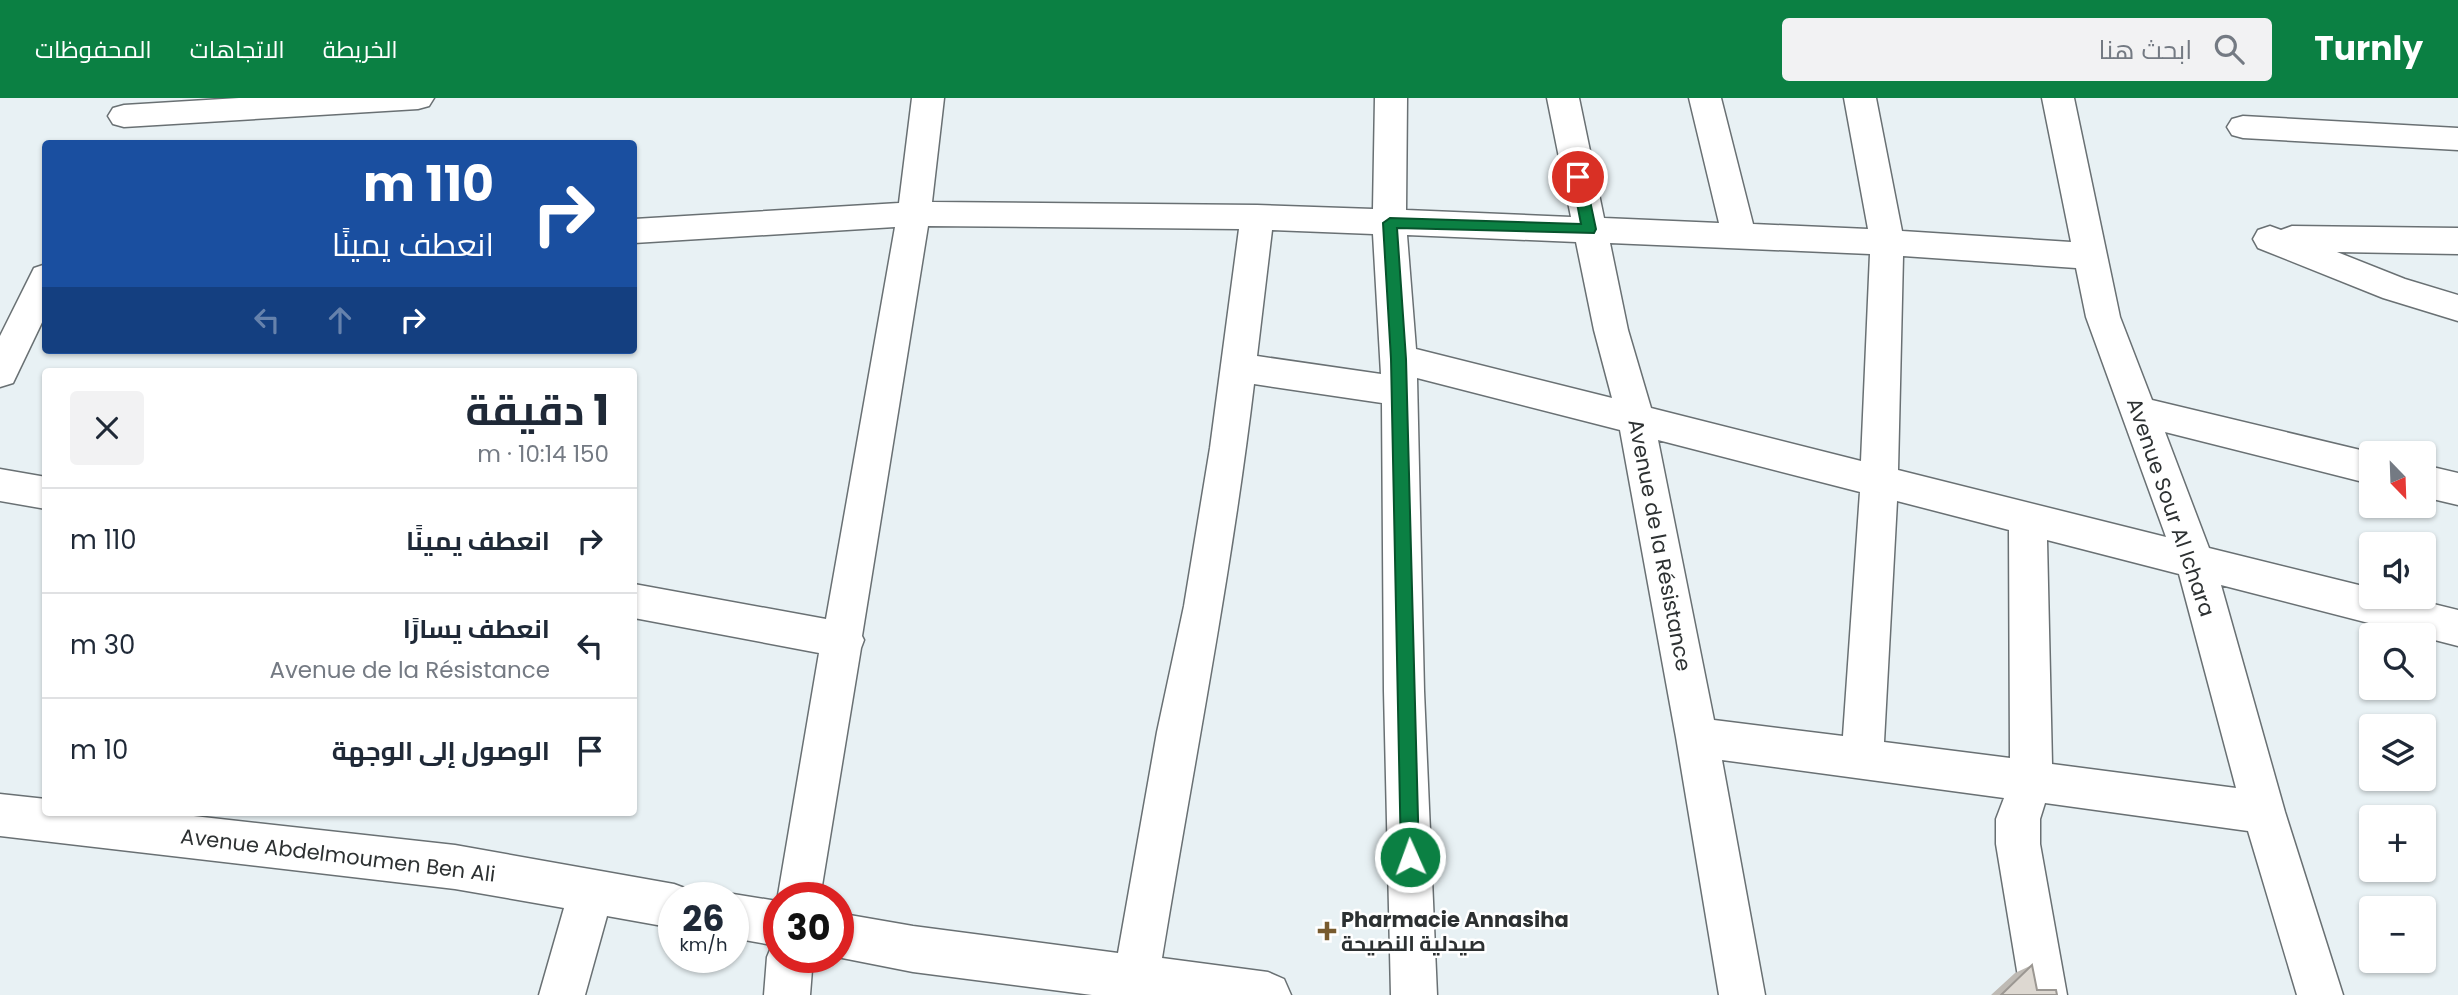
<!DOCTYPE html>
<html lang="ar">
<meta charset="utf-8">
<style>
body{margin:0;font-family:Poppins,Cairo,sans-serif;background:#f2f2f3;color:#1f2937;direction:rtl;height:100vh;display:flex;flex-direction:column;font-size:26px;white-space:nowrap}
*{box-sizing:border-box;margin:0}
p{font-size:23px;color:#747a83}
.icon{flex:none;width:38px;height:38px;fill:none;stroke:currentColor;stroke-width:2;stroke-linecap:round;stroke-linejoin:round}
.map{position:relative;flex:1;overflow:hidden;direction:ltr}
.drawer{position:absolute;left:42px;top:270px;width:595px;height:448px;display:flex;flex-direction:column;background:#fff;border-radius:7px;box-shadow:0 2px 5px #0004;direction:rtl}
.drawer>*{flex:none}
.hud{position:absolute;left:42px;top:42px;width:595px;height:214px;border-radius:7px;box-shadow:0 2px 5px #0004;direction:rtl;background:#1a4fa0;color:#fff;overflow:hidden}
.needle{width:46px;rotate:157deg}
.buttons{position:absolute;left:2359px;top:343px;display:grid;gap:14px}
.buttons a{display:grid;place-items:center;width:77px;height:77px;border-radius:7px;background:#fff;box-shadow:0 2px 5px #0004;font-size:35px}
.speed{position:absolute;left:658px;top:784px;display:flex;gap:14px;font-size:35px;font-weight:700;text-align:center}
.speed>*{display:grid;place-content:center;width:91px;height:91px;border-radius:50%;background:#fff;box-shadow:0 2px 5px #0004;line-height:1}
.speed small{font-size:18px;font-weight:400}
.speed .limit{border:10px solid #d22;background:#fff;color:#111}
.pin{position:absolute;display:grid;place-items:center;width:60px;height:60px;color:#fff;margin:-30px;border:4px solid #fff;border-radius:50%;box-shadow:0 2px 7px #0007}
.me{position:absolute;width:77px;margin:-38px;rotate:358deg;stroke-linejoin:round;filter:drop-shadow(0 0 5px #0008)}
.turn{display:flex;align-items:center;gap:24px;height:147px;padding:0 28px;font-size:32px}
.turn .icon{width:91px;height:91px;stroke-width:2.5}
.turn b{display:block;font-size:49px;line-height:60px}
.lanes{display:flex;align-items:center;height:66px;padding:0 28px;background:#0003;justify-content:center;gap:35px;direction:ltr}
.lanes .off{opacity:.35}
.round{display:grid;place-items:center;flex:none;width:74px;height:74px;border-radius:7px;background:#f2f2f3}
.headline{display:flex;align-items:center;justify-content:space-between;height:119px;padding:0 28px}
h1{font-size:42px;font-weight:700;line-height:52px}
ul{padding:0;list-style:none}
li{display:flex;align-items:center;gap:21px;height:105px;padding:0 28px;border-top:2px solid #e0e1e3}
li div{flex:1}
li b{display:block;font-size:26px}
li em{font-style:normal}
header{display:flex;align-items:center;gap:42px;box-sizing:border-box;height:98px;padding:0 35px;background:#0b8043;color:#fff}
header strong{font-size:33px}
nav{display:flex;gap:38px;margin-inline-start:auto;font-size:24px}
.search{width:490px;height:63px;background:#f2f2f3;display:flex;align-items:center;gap:18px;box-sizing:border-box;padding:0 24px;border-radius:7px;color:#747a83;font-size:26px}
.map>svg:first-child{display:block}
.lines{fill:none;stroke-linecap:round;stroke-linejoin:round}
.minor-casing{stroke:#697073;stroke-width:3}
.minor{fill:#fff;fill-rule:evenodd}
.wall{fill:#bebab4}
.building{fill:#ddd8d1;stroke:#9b9792;stroke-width:2}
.route{fill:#0b8043;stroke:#07532c;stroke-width:2}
.poi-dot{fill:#775a2e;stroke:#fff;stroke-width:2.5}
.labels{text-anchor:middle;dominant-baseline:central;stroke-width:5;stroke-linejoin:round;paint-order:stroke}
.street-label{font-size:21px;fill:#2d3132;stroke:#fff}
.poi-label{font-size:21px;font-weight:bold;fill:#2d3132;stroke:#fff;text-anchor:start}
</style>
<header>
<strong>Turnly</strong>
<div class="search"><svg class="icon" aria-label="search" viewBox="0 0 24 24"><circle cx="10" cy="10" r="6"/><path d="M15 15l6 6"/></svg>ابحث هنا</div>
<nav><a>الخريطة</a><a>الاتجاهات</a><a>المحفوظات</a></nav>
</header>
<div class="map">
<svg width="2458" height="897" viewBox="0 0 2458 897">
<rect width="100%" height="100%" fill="#e8f1f4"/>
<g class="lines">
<defs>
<g id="minor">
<polygon points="239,0 434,0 429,8 418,11 124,29 113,26 108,18 113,10 124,7"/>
<path d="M912 0H944L932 104 1257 107 1373 111 1375 0H1407L1406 112 1571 119 1547 0H1579L1604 120 1719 125 1689 0H1721L1753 126 1868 131 1844 0H1876L1902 133 2071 144 2042 0H2074L2120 219 2152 302 2373 355 2371 386 2165 334 2209 450 2371 490V499H2405L2458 512V548L2221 487 2285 714 2343 897H2297L2248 733 2045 705 2040 721V746L2067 897H2021L1996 746V721L2004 700 1722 662 1765 897H1719L1676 639 1620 332 1417 280 1424 593 1437 897H1391L1384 593 1382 305 1254 286C1231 479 1193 669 1162 860L1268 874 1284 881 1291 897H1092L913 874 837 859 838 815 913 828 1118 855 1157 634 1184 508 1210 350 1239 131 928 128 862 538 864 542 861 550 820 800H779V859H813L810 897H764L767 859 772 847 733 840V800H723L733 796 777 803 819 555 634 520V486L826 521 895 129 634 145V121L899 105ZM1272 132 1373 136 1381 276 1257 258ZM1407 137 1576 144 1594 232 1612 300 1416 251ZM1610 145 1870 156 1861 363 1651 310 1628 232ZM1903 158 2076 170 2086 219 2166 439 1898 372ZM1658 342 1860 394 1843 638 1714 622ZM1897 403 2009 432 2010 660 1884 644ZM2047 442 2179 476 2236 690 2052 666Z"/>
<polygon points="2243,18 2458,30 2458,52 2243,40 2232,37 2227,29 2232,21"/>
<polygon points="2270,128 2281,132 2292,128 2458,130 2458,156 2337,154 2405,181 2458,197 2458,223 2383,200 2258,150 2253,141 2258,132"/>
<polygon points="46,166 46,216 13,285 0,289 0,238 34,170"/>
<polygon points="2424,367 2458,375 2458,407 2424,399"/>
<polygon points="0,371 46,379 46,411 0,403"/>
<polygon points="0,696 46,701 46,714 158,714 455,747 674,786 690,792 693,800 674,800 674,830 607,818 585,897 539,897 564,810 455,791 0,738"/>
</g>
</defs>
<use href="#minor" class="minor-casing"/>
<use href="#minor" class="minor"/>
</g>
<polygon class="wall" points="2032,867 2037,892 2057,897 1991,897 2015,875"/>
<polygon class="building" points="2032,867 2037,892 2056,892 2057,897 2001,897"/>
<polygon class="route" points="1578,74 1585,79 1596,131 1594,135 1397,130 1406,261 1419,759 1416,765 1410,768 1403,765 1401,759 1391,261 1383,125 1390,120 1581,126 1572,79"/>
<path class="poi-dot" d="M1323.5 822.5h7v7h7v7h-7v7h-7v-7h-7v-7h7z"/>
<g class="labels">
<g class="street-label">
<text transform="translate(2171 409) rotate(71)">Avenue Sour Al Ichara</text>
<text transform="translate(1660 447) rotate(79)">Avenue de la Résistance</text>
<text transform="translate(338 757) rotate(7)">Avenue Abdelmoumen Ben Ali</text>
</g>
<g class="poi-label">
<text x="1341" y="821">Pharmacie Annasiha<tspan x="1341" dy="24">صيدلية النصيحة</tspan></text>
</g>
</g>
</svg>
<div class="buttons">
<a><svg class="needle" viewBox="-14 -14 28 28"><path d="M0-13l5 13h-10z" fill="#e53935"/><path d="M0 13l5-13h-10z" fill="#747a83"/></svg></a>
<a><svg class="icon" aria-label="sound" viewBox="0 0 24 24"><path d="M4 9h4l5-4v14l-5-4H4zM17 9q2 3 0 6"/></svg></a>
<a><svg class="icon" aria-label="search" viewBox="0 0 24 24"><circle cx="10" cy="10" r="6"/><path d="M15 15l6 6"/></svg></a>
<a><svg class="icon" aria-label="layers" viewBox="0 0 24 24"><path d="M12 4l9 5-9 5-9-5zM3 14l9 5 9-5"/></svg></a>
<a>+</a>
<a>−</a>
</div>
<div class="speed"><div>26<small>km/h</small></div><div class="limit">30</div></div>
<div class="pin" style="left:1578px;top:79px;background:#d93025"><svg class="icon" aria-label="arrive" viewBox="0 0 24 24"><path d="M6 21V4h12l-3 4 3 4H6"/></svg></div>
<svg class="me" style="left:1410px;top:759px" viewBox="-20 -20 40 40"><circle r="17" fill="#0b8043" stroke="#fff" stroke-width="3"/><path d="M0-11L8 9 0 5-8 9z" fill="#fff"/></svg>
<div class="hud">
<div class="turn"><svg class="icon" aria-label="right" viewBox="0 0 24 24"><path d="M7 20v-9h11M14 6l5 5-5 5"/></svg><div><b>110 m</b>انعطف يمينًا</div></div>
<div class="lanes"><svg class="icon off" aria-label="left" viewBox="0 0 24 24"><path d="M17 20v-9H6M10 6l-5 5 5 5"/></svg><svg class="icon off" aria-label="ahead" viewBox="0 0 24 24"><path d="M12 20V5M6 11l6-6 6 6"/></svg><svg class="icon" aria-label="right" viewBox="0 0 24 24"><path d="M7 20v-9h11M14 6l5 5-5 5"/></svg></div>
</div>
<section class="drawer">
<div class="headline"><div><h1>1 دقيقة</h1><p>150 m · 10:14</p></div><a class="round"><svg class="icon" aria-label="close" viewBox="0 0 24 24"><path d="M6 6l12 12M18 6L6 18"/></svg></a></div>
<ul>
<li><svg class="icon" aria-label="right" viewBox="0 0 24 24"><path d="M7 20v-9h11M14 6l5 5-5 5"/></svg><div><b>انعطف يمينًا</b></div><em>110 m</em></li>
<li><svg class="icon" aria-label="left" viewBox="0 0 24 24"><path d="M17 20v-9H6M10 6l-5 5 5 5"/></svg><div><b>انعطف يسارًا</b><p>Avenue de la Résistance</p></div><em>30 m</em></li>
<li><svg class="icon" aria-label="arrive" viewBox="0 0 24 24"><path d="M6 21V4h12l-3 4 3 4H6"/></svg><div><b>الوصول إلى الوجهة</b></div><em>10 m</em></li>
</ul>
</section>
</div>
